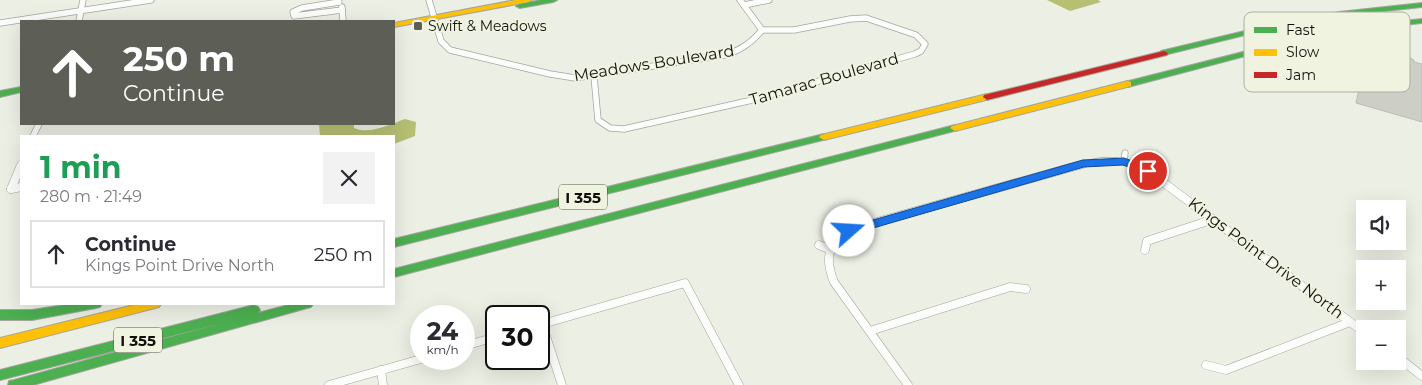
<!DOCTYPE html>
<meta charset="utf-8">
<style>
body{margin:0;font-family:Montserrat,sans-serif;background:#f2f2f3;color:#2b2b33;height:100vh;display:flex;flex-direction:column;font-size:19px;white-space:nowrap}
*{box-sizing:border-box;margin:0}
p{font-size:16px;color:#7c7c81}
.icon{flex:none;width:28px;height:28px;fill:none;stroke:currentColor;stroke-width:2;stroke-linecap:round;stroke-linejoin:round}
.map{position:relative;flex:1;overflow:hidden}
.drawer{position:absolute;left:20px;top:135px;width:375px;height:170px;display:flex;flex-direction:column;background:#fff;border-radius:0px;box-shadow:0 5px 20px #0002}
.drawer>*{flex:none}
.banner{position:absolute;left:20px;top:20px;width:375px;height:105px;border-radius:0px;box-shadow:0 5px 20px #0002;background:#5d5f57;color:#fff;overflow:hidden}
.controls{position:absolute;left:1356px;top:200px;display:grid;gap:10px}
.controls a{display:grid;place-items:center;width:50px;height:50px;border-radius:0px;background:#fff;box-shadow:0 5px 20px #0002;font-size:25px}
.speed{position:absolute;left:410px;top:305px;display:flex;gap:10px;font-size:25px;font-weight:700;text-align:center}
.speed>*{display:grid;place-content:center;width:65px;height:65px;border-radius:50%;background:#fff;box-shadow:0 5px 20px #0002;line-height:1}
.speed small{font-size:12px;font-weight:400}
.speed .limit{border:2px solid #111;border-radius:8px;background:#fff;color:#111}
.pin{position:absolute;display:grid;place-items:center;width:42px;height:42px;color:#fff;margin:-21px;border:2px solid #fff;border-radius:50%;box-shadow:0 1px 5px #0007}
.me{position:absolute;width:55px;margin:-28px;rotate:71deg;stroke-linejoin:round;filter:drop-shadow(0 0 4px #0008)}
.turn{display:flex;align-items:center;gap:18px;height:105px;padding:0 20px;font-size:22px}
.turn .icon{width:65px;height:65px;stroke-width:2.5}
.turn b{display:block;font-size:35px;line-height:42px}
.round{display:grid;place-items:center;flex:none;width:52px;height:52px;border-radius:0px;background:#f2f2f3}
.head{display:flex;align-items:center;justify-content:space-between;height:85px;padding:0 20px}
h1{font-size:30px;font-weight:700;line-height:38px;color:#1e9e55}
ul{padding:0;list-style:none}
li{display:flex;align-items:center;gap:15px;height:68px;margin:0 10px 8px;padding:0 10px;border:2px solid #e1e1e2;border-radius:0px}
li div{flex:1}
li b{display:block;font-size:19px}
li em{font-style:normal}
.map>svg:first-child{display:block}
.water{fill:#b6bf72}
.building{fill:#cdcfc7;stroke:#bcbeb6}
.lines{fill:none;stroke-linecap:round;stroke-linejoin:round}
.street-far1-casing{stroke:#a4a69f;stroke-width:7}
.street-casing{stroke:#a4a69f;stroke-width:9}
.fast-casing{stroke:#a4a69f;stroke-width:2}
.slow-casing{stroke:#a4a69f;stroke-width:2}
.jam-casing{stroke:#a4a69f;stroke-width:2}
.street-far1{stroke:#fcfdfb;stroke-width:5.5}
.street{stroke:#fcfdfb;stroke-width:8}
.fast{fill:#4caf50;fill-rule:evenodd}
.slow{fill:#ffc107;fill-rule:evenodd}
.jam{fill:#c62828;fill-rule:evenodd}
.route{fill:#1a73e8;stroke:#114b97}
.poi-dot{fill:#5d5f57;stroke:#eff3e0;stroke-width:2}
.labels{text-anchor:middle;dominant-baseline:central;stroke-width:4;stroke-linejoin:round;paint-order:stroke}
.far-poi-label{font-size:14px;fill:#10110b;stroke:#eff3e0;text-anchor:start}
.shield{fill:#eff3e0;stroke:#53554b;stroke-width:1}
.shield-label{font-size:15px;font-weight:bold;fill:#10110b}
.street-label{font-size:16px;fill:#10110b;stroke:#eff3e0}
.key{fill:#eff3e0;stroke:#acafa0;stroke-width:1}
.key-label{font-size:14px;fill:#10110b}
</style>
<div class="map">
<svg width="1422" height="385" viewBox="0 0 1422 385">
<rect width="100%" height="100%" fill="#ecefe4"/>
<g class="water">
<polygon points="1047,0 1098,0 1101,2 1070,11"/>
<path d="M405 119 416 122 415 136 394 144V136H320L319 124H354V128C370 135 391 124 405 119Z"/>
</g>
<polygon class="building" points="1385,46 1414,60 1414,62 1422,64 1422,122 1356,103 1367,52"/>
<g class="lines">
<defs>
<g id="street-far1">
<path d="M429 0 441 41 450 50 550 74 575 78 725 55C741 50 751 43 762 30L740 0"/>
<polyline points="339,2 302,8 293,12 294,16 342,10"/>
<polyline points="744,5 769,0"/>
<polyline points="342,7 343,21"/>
<polyline points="79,21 83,0"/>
<polyline points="0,23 151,0"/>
<polyline points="594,76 598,120 610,128 624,129 748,101 915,54 921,51 925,44 916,35 866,18 850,19 794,30 762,30"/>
<polyline points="33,136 39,124"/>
<polyline points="1124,161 1125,153"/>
<path d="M1078 166C1096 160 1117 158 1135 166"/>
</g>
<g id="street">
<polyline points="1132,164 1148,171 1365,333"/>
<polyline points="11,189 21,165"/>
<polyline points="11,189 21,187"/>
<polyline points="819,245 829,249"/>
<polyline points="1145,250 1147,241 1214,219"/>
<polyline points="542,324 562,385"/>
<polyline points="539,325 685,283 739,385"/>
<polyline points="870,331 1010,287 1026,289"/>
<polyline points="464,346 496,337"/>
<polyline points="1398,357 1422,376"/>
<polyline points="1206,365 1226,370 1350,322"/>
<polyline points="381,370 383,385"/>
<polyline points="329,385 421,359"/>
<path d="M908 385 834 282C822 252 831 240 859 227L1083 164"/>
</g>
<g id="fast">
<polygon points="541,0 557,0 553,2 520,8 516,6 520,4"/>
<polygon points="1422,3 1422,7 1339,16 1245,35 1164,55 1160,53 1161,51 1245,31 1339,12"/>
<polygon points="1422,19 1422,23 1365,29 1310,39 1128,87 1124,84 1125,82 1310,35 1365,25"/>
<polygon points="21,87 21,92 0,97 0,91"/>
<polygon points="955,125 960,128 958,130 394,277 394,269"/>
<polygon points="824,134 827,135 829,137 827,139 394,247 394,239"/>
<polygon points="71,304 102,304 100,307 96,308 32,320 0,320 0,310 32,310"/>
<polygon points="292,304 313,304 311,307 307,308 33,385 8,385 9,381 14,380 222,323 0,380 0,370 254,305 258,307 260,310 258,313"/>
</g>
<g id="slow">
<polygon points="516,0 532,0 528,2 394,27 394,23"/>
<polygon points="1128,81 1131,82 1131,86 955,131 950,128 952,126"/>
<polygon points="987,94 990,95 991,97 990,99 824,140 819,137 821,135"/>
<polygon points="138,304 161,304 159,307 155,308 0,348 0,338"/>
</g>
<polygon id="jam" points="1164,51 1168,53 1167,55 987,100 983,97 984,95"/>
</defs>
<use href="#street-far1" class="street-far1-casing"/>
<use href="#street" class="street-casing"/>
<use href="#fast" class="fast-casing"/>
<use href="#slow" class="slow-casing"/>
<use href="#jam" class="jam-casing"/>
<use href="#street-far1" class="street-far1"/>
<use href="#street" class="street"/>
<use href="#fast" class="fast"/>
<use href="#slow" class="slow"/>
<use href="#jam" class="jam"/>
</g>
<polygon class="route" points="1124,158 1152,168 1154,171 1148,174 1123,165 1084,167 849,235 843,231 845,228 1083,160"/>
<rect class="poi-dot" x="413" y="21" width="10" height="10" rx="2.5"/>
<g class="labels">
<g class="far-poi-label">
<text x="428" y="26">Swift &amp; Meadows</text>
</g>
<g class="shield">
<rect x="559" y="184.5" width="48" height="25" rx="4"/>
<rect x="114" y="327.5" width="48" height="25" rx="4"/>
</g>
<g class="shield-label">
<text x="583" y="197">I 355</text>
<text x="138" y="340">I 355</text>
</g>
<g class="street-label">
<text transform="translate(654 63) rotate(-9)">Meadows Boulevard</text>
<text transform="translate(824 79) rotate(-16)">Tamarac Boulevard</text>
<text transform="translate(1266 258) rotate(37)">Kings Point Drive North</text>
</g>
</g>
<rect x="1244" y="12" width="166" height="80" rx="8" class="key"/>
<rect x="1254" y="27" width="23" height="6" fill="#4caf50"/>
<rect x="1254" y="49" width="23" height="7" fill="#ffc107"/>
<rect x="1254" y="72" width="23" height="6" fill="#c62828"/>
<g class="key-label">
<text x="1286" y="35">Fast</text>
<text x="1286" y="57">Slow</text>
<text x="1286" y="80">Jam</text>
</g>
</svg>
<div class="controls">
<a><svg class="icon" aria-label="sound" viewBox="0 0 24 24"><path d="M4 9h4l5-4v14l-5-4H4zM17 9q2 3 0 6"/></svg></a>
<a>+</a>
<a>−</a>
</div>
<div class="speed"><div>24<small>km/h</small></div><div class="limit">30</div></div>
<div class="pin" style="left:1148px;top:171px;background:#d93025"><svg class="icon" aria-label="arrive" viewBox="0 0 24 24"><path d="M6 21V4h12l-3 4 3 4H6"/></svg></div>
<svg class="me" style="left:849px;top:231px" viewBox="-20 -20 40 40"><circle r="19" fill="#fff"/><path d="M0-13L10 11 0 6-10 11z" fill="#1a73e8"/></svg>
<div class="banner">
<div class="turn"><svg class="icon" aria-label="ahead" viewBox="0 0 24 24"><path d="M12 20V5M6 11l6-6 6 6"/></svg><div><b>250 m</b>Continue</div></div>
</div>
<section class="drawer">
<div class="head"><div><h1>1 min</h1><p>280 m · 21:49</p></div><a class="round"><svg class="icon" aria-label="close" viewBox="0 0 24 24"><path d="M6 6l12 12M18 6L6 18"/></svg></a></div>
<ul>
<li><svg class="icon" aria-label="ahead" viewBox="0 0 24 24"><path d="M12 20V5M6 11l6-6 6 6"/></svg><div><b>Continue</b><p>Kings Point Drive North</p></div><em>250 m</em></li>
</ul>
</section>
</div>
